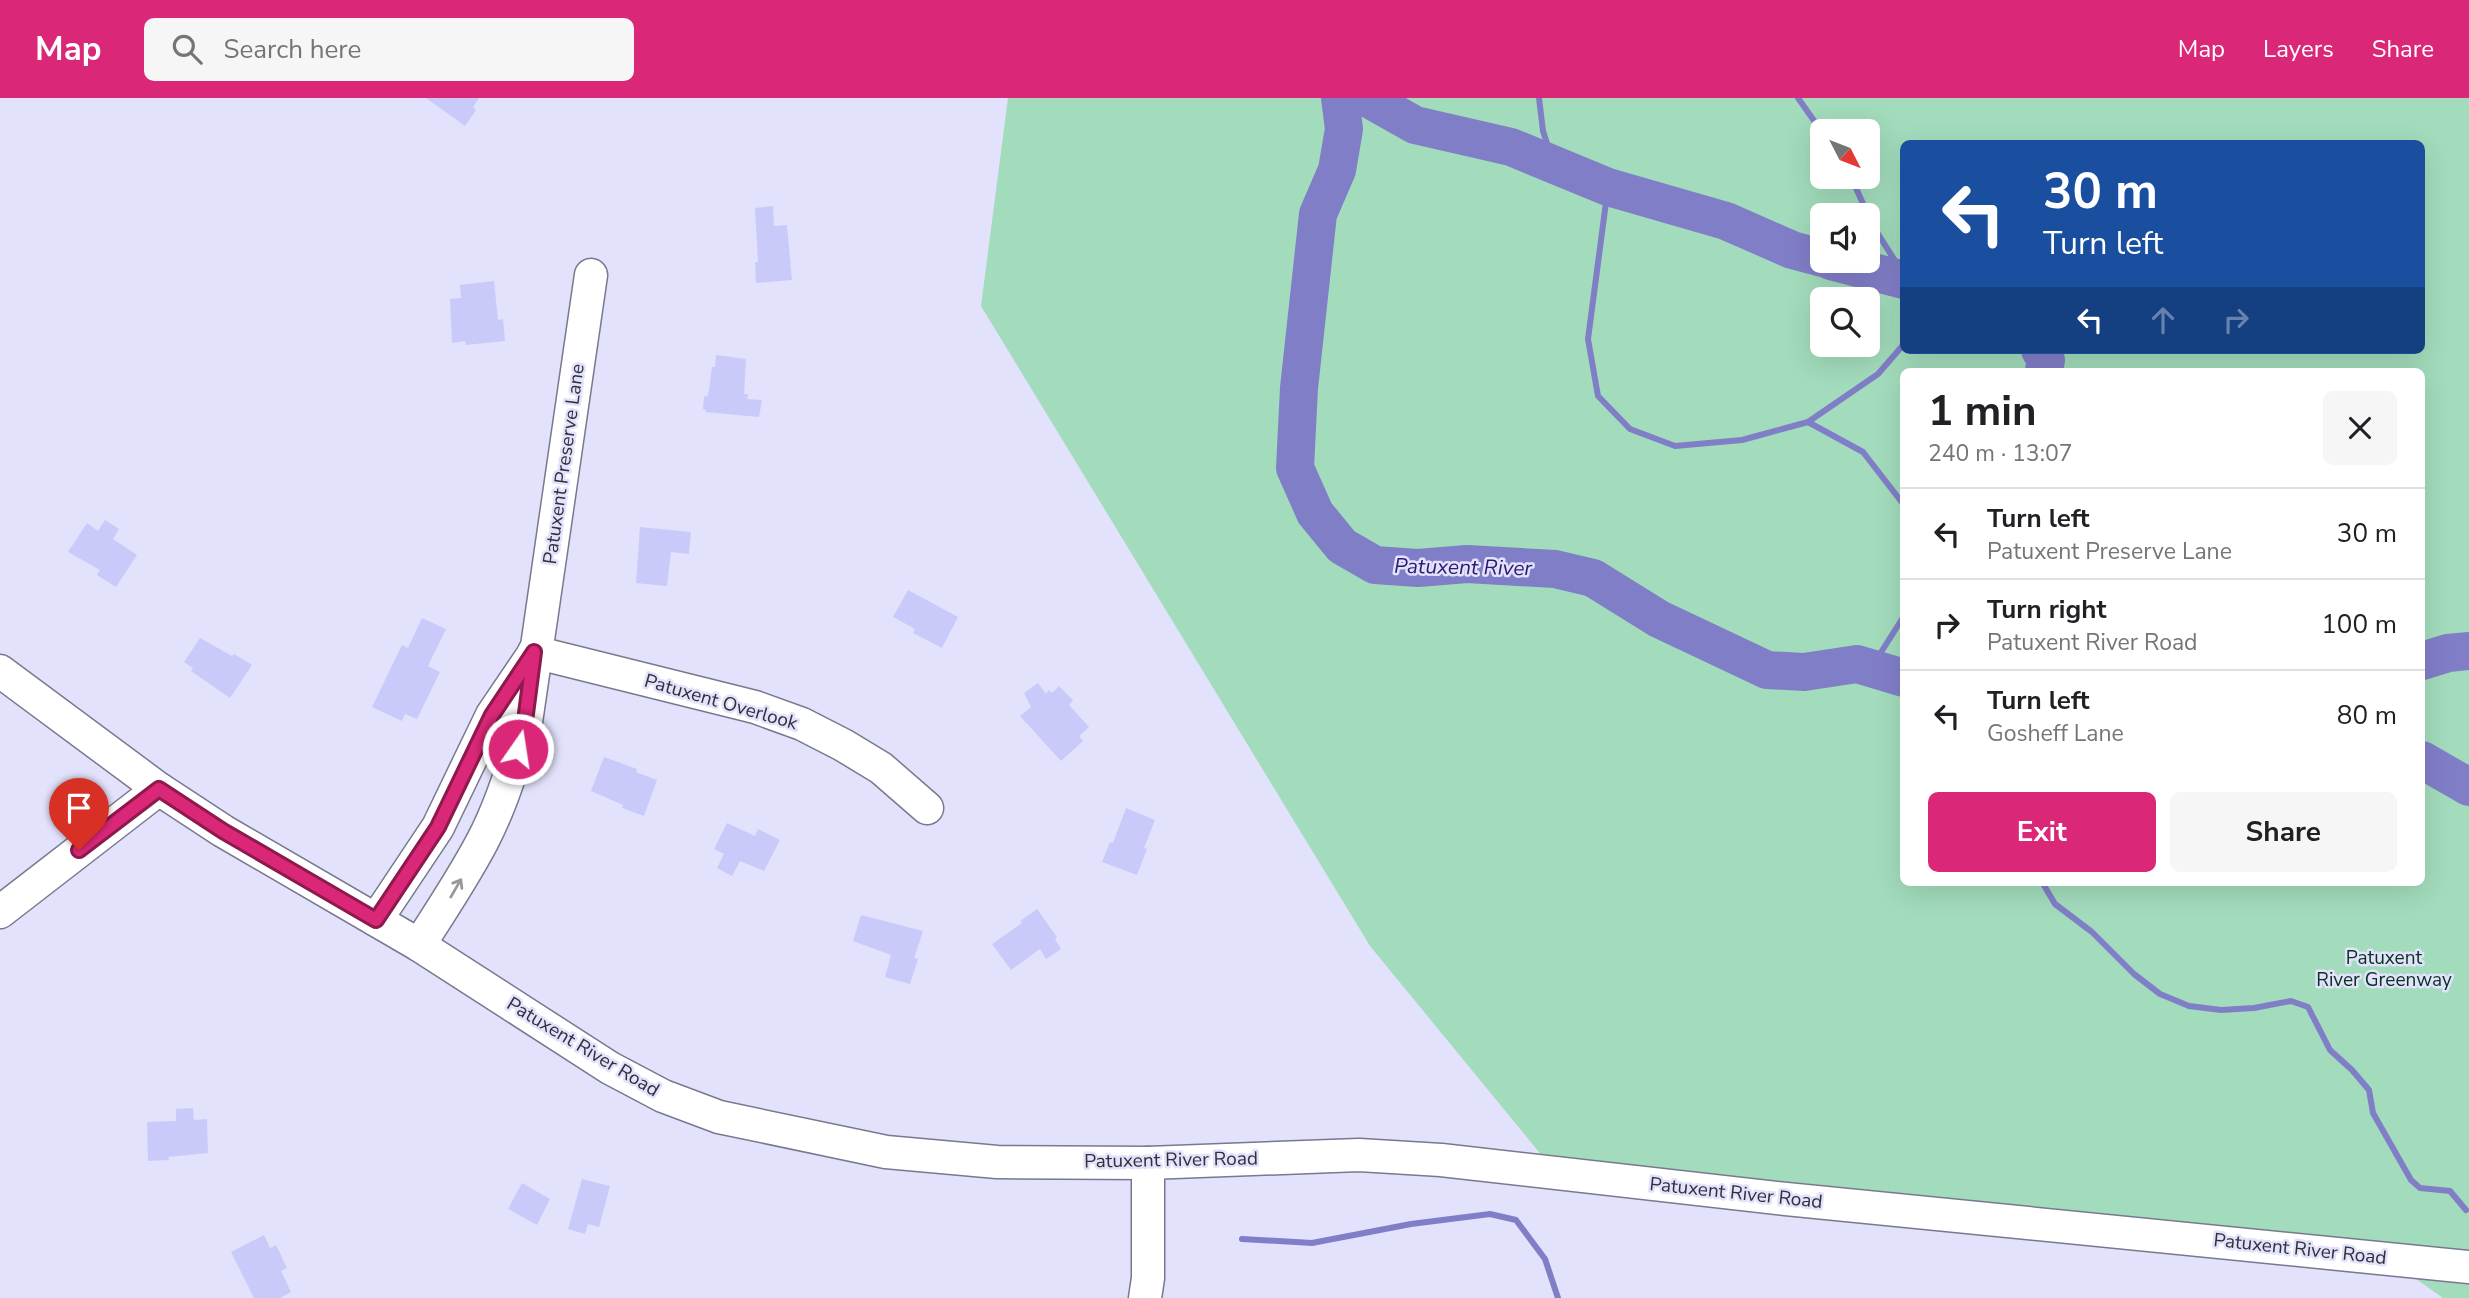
<!DOCTYPE html>
<meta charset="utf-8">
<style>
body{margin:0;font-family:"Nunito Sans",sans-serif;background:#f6f6f6;color:#202124;height:100vh;display:flex;flex-direction:column;font-size:26px;white-space:nowrap}
*{box-sizing:border-box;margin:0}
p{font-size:23px;color:#757577}
.icon{flex:none;width:38px;height:38px;fill:none;stroke:currentColor;stroke-width:2;stroke-linecap:round;stroke-linejoin:round}
.map{position:relative;flex:1;overflow:hidden}
.sheet{position:absolute;left:1900px;top:270px;width:525px;height:518px;display:flex;flex-direction:column;background:#fff;border-radius:10px;box-shadow:0 7px 28px #0002}
.sheet>*{flex:none}
.top-card{position:absolute;left:1900px;top:42px;width:525px;height:214px;border-radius:10px;box-shadow:0 7px 28px #0002;background:#1a4fa0;color:#fff;overflow:hidden}
.needle{width:46px;rotate:132deg}
.fabs{position:absolute;left:1810px;top:21px;display:grid;gap:14px}
.fabs a{display:grid;place-items:center;width:70px;height:70px;border-radius:10px;background:#fff;box-shadow:0 7px 28px #0002;font-size:35px}
.pin{position:absolute;display:grid;place-items:center;width:60px;height:60px;color:#fff;margin:-72px -30px;border-radius:50% 50% 50% 0;rotate:-45deg;box-shadow:0 0 7px #0007}
.pin .icon{rotate:45deg}
.me{position:absolute;width:77px;margin:-38px;rotate:13deg;stroke-linejoin:round;filter:drop-shadow(0 0 5px #0008)}
.turn{display:flex;align-items:center;gap:24px;height:147px;padding:0 28px;font-size:32px}
.turn .icon{width:91px;height:91px;stroke-width:2.5}
.turn b{display:block;font-size:49px;line-height:60px}
.lanes{display:flex;align-items:center;height:66px;padding:0 28px;background:#0003;justify-content:center;gap:35px;direction:ltr}
.lanes .off{opacity:.35}
.round{display:grid;place-items:center;flex:none;width:74px;height:74px;border-radius:10px;background:#f6f6f6}
.summary{display:flex;align-items:center;justify-content:space-between;height:119px;padding:0 28px}
h1{font-size:42px;font-weight:700;line-height:52px}
.cta{display:flex;gap:14px;margin-top:auto;padding:14px 28px}
.cta a{flex:1;height:80px;border-radius:10px;background:#db2777;color:#fff;font-size:28px;font-weight:700;line-height:80px;text-align:center}
.cta a+a{background:#f6f6f6;color:#202124}
ul{padding:0;list-style:none}
li{display:flex;align-items:center;gap:21px;height:91px;padding:0 28px;border-top:2px solid #e0e0e0}
li div{flex:1}
li b{display:block;font-size:26px}
li em{font-style:normal}
header{display:flex;align-items:center;gap:42px;box-sizing:border-box;height:98px;padding:0 35px;background:#db2777;color:#fff}
header strong{font-size:33px}
nav{display:flex;gap:38px;margin-inline-start:auto;font-size:24px}
.search{width:490px;height:63px;background:#f6f6f6;display:flex;align-items:center;gap:18px;box-sizing:border-box;padding:0 24px;border-radius:10px;color:#757577;font-size:26px}
.map>svg:first-child{display:block}
.green{fill:#a2dcbc;fill-rule:evenodd}
.lines{fill:none;stroke-linecap:round;stroke-linejoin:round}
.stream{stroke:#817ec8;stroke-width:6}
.river{stroke:#817ec8;stroke-width:38}
.building{fill:#cacafa}
.minor-casing{stroke:#78788f;stroke-width:35}
.minor{stroke:#fff;stroke-width:32}
.oneway{stroke:#98989c}
.route-casing{stroke:#8e194d;stroke-width:18}
.route{stroke:#db2777;stroke-width:12}
.labels{text-anchor:middle;dominant-baseline:central;stroke-width:5;stroke-linejoin:round;paint-order:stroke}
.street-label{font-size:19px;fill:#30303a;stroke:#e2e2fc}
.park-label{font-size:19px;fill:#08311f;stroke:#e2e2fc}
.water-label{font-size:21px;font-style:italic;fill:#2d1a71;stroke:#e2e2fc}
</style>
<header>
<strong>Map</strong>
<div class="search"><svg class="icon" aria-label="search" viewBox="0 0 24 24"><circle cx="10" cy="10" r="6"/><path d="M15 15l6 6"/></svg>Search here</div>
<nav><a>Map</a><a>Layers</a><a>Share</a></nav>
</header>
<div class="map">
<svg width="2469" height="1200" viewBox="0 0 2469 1200">
<rect width="100%" height="100%" fill="#e2e2fc"/>
<path class="green" d="M1008 0H2469V1200H2443L2361 1142 1543 1059 1370 848 981 208ZM1822 33H1867V79H1822ZM1904 46H2422V252H1904ZM1822 117H1867V163H1822ZM1822 201H1867V247H1822ZM1904 273H2422V784H1904Z"/>
<g class="lines">
<g class="stream">
<polyline points="1539,0 1543,33 1554,67"/>
<polyline points="1798,0 1822,34"/>
<polyline points="1851,79 1873,128 1904,177"/>
<polyline points="1608,89 1588,241 1598,298 1630,331 1675,348 1742,342 1808,324 1878,276 1904,246"/>
<polyline points="1808,324 1863,354 1904,407"/>
<polyline points="1871,570 1904,518"/>
<polyline points="2042,784 2055,806 2092,834 2134,876 2160,896 2189,908 2221,912 2254,910 2291,903 2308,909 2330,952 2352,972 2369,992 2373,1015 2411,1082 2420,1090 2450,1093 2466,1112"/>
<polyline points="1242,1141 1312,1145 1411,1126 1490,1116 1516,1122 1545,1161 1558,1200"/>
</g>
<g class="river">
<polyline points="1340,0 1344,31 1337,72 1318,116 1299,290 1295,370 1315,415 1342,448 1375,467 1418,470 1467,466 1555,471 1593,480 1659,521 1767,572 1804,574 1857,566 1904,580"/>
<polyline points="1367,0 1415,27 1511,49 1608,89 1726,123 1792,152 1822,160"/>
<polyline points="1831,163 1904,182"/>
<polyline points="2040,252 2046,262 2044,273"/>
<polyline points="2422,563 2448,555 2469,553"/>
<polyline points="2422,662 2469,689"/>
</g>
</g>
<g class="building">
<polygon points="426,0 479,0 473,9 476,12 465,28"/>
<polygon points="773,108 774,128 787,127 792,182 756,185 755,164 758,164 755,110"/>
<polygon points="494,183 498,222 503,221 505,243 466,247 465,243 452,245 450,201 461,200 460,187"/>
<polygon points="716,257 746,261 744,296 748,296 747,301 762,302 759,319 705,314 706,312 703,311 704,298 707,299 709,293 712,269 715,269"/>
<polygon points="105,422 119,431 113,441 137,457 116,489 97,477 100,472 68,454 87,425 98,433"/>
<polygon points="640,429 691,434 689,456 671,454 667,488 636,485"/>
<polygon points="908,492 958,519 942,550 913,535 915,531 893,519"/>
<polygon points="422,520 446,531 428,568 440,574 417,621 405,616 402,623 372,609 402,547 408,550"/>
<polygon points="200,540 232,558 234,556 252,567 230,600 191,573 193,570 184,564"/>
<polygon points="1038,585 1046,596 1049,592 1052,595 1059,588 1073,602 1069,607 1089,629 1079,638 1083,643 1061,663 1020,618 1031,609 1024,595"/>
<polygon points="604,659 637,671 636,674 657,682 644,718 622,710 623,707 591,693"/>
<polygon points="1126,710 1155,722 1144,750 1147,751 1137,777 1102,764 1110,744 1113,745"/>
<polygon points="727,725 755,738 758,731 780,742 764,773 740,763 732,778 717,770 724,756 714,751"/>
<polygon points="1037,811 1057,839 1055,841 1061,851 1046,861 1040,851 1011,872 992,846 1022,825 1020,823"/>
<polygon points="861,817 923,833 914,860 918,861 910,886 885,879 891,857 853,843"/>
<polygon points="193,1010 194,1022 207,1021 208,1055 168,1059 169,1062 148,1063 147,1024 176,1023 176,1011"/>
<polygon points="582,1081 610,1088 599,1129 588,1126 585,1136 568,1131"/>
<polygon points="522,1085 550,1101 537,1127 508,1111"/>
<polygon points="264,1137 270,1150 276,1147 287,1170 281,1173 291,1194 280,1200 254,1200 231,1154"/>
</g>
<g class="lines">
<defs>
<g id="minor">
<polyline points="534,554 755,609 802,626 843,647 881,670 927,710"/>
<polyline points="0,573 159,691 223,733 419,847 610,970 663,998 719,1019 886,1054 997,1064 1148,1065 1359,1057 1441,1062 1786,1101 2469,1169"/>
<polyline points="0,814 159,691"/>
<polyline points="376,822 438,729 492,617 532,558"/>
<path d="M419 847C441 813 463 780 482 744 501 708 512 670 525 631L591 177"/>
<polyline points="1145,1200 1148,1180 1148,1065"/>
</g>
</defs>
<use href="#minor" class="minor-casing"/>
<use href="#minor" class="minor"/>
</g>
<defs><path id="oneway-shaft" d="M-6 0H5M1.5-3L5.5 0L1.5 3" fill="none" stroke-width="1.6" stroke-linecap="round" stroke-linejoin="round" transform="scale(1.75)"/></defs>
<use class="oneway" href="#oneway-shaft" transform="translate(456 790) rotate(-60)"/>
<g class="lines">
<defs>
<polyline id="route" points="79,752 159,691 223,733 376,822 438,729 492,617 534,554 524,631 518,651"/>
</defs>
<use href="#route" class="route-casing"/>
<use href="#route" class="route"/>
</g>
<g class="labels">
<g class="street-label">
<text transform="translate(564 366) rotate(-82)">Patuxent Preserve Lane</text>
<text transform="translate(721 604) rotate(16)">Patuxent Overlook</text>
<text transform="translate(583 949) rotate(31)">Patuxent River Road</text>
<text transform="translate(1171 1062) rotate(-1)">Patuxent River Road</text>
<text transform="translate(1736 1095) rotate(6)">Patuxent River Road</text>
<text transform="translate(2300 1151) rotate(6)">Patuxent River Road</text>
</g>
<g class="park-label">
<text x="2384" y="860">Patuxent<tspan x="2384" dy="22">River Greenway</tspan></text>
</g>
<g class="water-label">
<text transform="translate(1463 469) rotate(1)">Patuxent River</text>
</g>
</g>
</svg>
<div class="fabs">
<a><svg class="needle" viewBox="-14 -14 28 28"><path d="M0-13l5 13h-10z" fill="#e53935"/><path d="M0 13l5-13h-10z" fill="#757577"/></svg></a>
<a><svg class="icon" aria-label="sound" viewBox="0 0 24 24"><path d="M4 9h4l5-4v14l-5-4H4zM17 9q2 3 0 6"/></svg></a>
<a><svg class="icon" aria-label="search" viewBox="0 0 24 24"><circle cx="10" cy="10" r="6"/><path d="M15 15l6 6"/></svg></a>
</div>
<div class="pin" style="left:79px;top:752px;background:#d93025"><svg class="icon" aria-label="arrive" viewBox="0 0 24 24"><path d="M6 21V4h12l-3 4 3 4H6"/></svg></div>
<svg class="me" style="left:518px;top:651px" viewBox="-20 -20 40 40"><circle r="17" fill="#db2777" stroke="#fff" stroke-width="3"/><path d="M0-11L8 9 0 5-8 9z" fill="#fff"/></svg>
<div class="top-card">
<div class="turn"><svg class="icon" aria-label="left" viewBox="0 0 24 24"><path d="M17 20v-9H6M10 6l-5 5 5 5"/></svg><div><b>30 m</b>Turn left</div></div>
<div class="lanes"><svg class="icon" aria-label="left" viewBox="0 0 24 24"><path d="M17 20v-9H6M10 6l-5 5 5 5"/></svg><svg class="icon off" aria-label="ahead" viewBox="0 0 24 24"><path d="M12 20V5M6 11l6-6 6 6"/></svg><svg class="icon off" aria-label="right" viewBox="0 0 24 24"><path d="M7 20v-9h11M14 6l5 5-5 5"/></svg></div>
</div>
<section class="sheet">
<div class="summary"><div><h1>1 min</h1><p>240 m · 13:07</p></div><a class="round"><svg class="icon" aria-label="close" viewBox="0 0 24 24"><path d="M6 6l12 12M18 6L6 18"/></svg></a></div>
<ul>
<li><svg class="icon" aria-label="left" viewBox="0 0 24 24"><path d="M17 20v-9H6M10 6l-5 5 5 5"/></svg><div><b>Turn left</b><p>Patuxent Preserve Lane</p></div><em>30 m</em></li>
<li><svg class="icon" aria-label="right" viewBox="0 0 24 24"><path d="M7 20v-9h11M14 6l5 5-5 5"/></svg><div><b>Turn right</b><p>Patuxent River Road</p></div><em>100 m</em></li>
<li><svg class="icon" aria-label="left" viewBox="0 0 24 24"><path d="M17 20v-9H6M10 6l-5 5 5 5"/></svg><div><b>Turn left</b><p>Gosheff Lane</p></div><em>80 m</em></li>
</ul>
<div class="cta"><a>Exit</a><a>Share</a></div>
</section>
</div>
